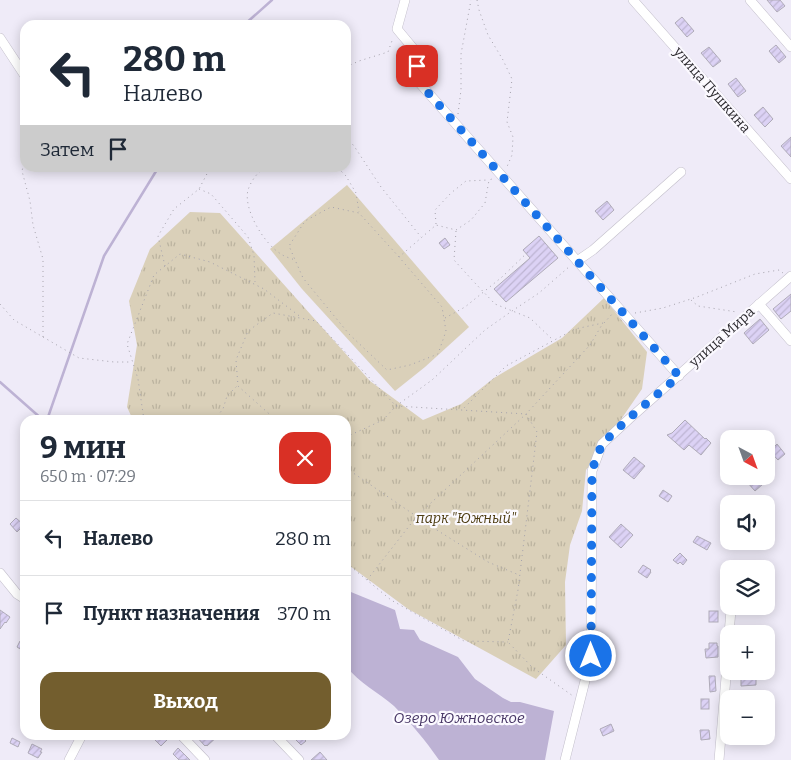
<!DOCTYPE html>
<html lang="ru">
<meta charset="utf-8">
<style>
body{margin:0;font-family:Bitter,serif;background:#f2f2f3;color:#1f2937;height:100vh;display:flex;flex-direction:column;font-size:19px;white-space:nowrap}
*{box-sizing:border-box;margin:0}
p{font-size:16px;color:#747a83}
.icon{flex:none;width:28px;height:28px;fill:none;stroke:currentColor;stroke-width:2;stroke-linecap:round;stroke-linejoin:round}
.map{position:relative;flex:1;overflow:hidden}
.drawer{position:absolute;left:20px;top:415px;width:331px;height:325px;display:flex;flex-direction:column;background:#fff;border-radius:15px;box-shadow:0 2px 12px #0003}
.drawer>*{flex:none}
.hud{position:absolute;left:20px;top:20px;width:331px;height:152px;border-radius:15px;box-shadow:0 2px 12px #0003;background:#fff;color:#1f2937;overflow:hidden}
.needle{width:32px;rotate:139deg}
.controls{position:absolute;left:720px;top:430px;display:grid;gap:10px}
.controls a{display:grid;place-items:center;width:55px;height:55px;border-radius:10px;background:#fff;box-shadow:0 2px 12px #0003;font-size:25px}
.pin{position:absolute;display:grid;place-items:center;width:42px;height:42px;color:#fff;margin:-21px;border-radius:10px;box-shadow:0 2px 8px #0006}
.me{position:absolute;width:55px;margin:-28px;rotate:0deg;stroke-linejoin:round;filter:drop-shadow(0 0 4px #0008)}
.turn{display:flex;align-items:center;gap:18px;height:105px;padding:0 20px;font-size:22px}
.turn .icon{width:65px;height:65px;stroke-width:2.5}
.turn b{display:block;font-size:35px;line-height:42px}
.then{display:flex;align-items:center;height:48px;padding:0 20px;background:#0003;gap:10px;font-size:19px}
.round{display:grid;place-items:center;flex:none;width:52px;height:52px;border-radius:15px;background:#f2f2f3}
.head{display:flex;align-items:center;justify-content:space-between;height:85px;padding:0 20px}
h1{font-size:30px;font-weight:700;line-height:38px}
.button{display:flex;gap:10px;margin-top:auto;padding:10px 20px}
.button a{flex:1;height:58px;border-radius:15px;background:#735e2e;color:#fff;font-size:20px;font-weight:700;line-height:58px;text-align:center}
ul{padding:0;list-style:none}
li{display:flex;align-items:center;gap:15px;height:75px;padding:0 20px;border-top:1px solid #e0e1e3}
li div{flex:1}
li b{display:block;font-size:19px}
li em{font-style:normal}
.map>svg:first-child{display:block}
.grass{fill:#dad0b9}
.park{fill:url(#park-tufts)}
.water{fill:#bdb2d4}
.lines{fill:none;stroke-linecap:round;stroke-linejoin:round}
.stream{stroke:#bdb2d4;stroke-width:2.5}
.building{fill:url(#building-hatch);stroke:#afabb8}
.minor-casing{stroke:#c3bfcb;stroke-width:10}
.path{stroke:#a5a2ac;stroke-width:1;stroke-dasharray:1 4;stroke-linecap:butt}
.minor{stroke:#fff;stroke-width:9}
.route{stroke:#1a73e8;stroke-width:9;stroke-dasharray:0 16.2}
.labels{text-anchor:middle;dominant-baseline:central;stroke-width:4.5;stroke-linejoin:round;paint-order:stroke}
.street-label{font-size:14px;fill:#2c2a2f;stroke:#fbf9ff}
.park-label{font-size:14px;font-style:italic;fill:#4e3d12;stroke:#fbf9ff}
.water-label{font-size:15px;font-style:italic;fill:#473665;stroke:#fbf9ff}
</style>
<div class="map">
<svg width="791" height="760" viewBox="0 0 791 760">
<defs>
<pattern id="park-tufts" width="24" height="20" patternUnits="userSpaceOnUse" patternTransform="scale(1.25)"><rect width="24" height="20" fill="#dad0b9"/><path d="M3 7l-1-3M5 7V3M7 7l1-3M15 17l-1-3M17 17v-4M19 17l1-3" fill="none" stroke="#bbb39f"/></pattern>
<pattern id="building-hatch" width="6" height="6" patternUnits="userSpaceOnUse" patternTransform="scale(1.25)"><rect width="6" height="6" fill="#dcd2f5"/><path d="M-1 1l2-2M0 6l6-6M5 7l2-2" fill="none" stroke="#bdb4d2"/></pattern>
</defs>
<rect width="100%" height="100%" fill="#efebf8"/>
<polygon class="grass" points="347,185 469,327 425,367 395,391 302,289 270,249"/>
<polygon class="park" points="190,212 220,213 370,381 423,420 461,404 494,378 562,338 604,298 647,352 642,389 586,470 582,511 570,545 565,582 566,645 536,679 408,609 346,563 346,420 133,420 127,407 137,345 129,301 150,249"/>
<path class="water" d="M346 590 395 610 400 629 414 630 420 640 458 657 475 679 503 698 511 702H520L554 711 545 760H439C426 741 410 722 394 706 378 692 359 683 346 666Z"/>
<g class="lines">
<g class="stream">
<polyline points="244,25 272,0"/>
<polyline points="0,382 43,420"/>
<polyline points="47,420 104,256 158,168"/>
</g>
</g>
<g class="building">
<polygon points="767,0 780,0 785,6 777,12"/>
<polygon points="682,17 694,31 687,37 675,23"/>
<polygon points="776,45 786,57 779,63 769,51"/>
<polygon points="709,47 721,61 713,67 701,53"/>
<polygon points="736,78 746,91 738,97 728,84"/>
<polygon points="763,107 773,119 765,127 754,115"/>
<polygon points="791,137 791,157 781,146"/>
<polygon points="607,201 614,210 603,220 595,211"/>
<polygon points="539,236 558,258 506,302 494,289 530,258 523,250"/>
<polygon points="445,238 450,245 444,249 439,243"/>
<polygon points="791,294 791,311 781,319 773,309"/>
<polygon points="760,319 769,330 753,344 744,333"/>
<polygon points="685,420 705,439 706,438 711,443 701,455 689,445 684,450 667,435 672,433"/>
<polygon points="772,444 774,447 777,444 785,454 778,460 767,448"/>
<polygon points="634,457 645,466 634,479 623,470"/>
<polygon points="754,476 757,476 763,484 755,491 747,482"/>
<polygon points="663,490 672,496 668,502 659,496"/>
<polygon points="16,518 24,525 17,532 10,524"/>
<polygon points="621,524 633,535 621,548 609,537"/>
<polygon points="697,536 711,543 707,550 693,542"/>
<polygon points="680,553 687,560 683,565 680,562 678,564 673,560"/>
<polygon points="643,565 651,570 650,571 651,572 647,578 638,572"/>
<polygon points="0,610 10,617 6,623 5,622 0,629"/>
<rect x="709" y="611" width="9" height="11"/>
<polygon points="20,641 25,644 25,652 17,647"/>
<polygon points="709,643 717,643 717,646 718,646 718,657 706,658 705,649 709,649"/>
<polygon points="709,676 715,676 716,691 710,692"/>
<polygon points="756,676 756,685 741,686 741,677"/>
<rect x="701" y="699" width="8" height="10"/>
<polygon points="611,724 614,731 603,736 600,729"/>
<polygon points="700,730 709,730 710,739 701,740"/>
<polygon points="150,735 172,735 161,746"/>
<polygon points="195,735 219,735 207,746 206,745 205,746"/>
<polygon points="297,735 300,735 306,741 301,745 294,738"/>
<polygon points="12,738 20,742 18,747 10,743"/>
<polygon points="32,744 42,749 40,752 42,752 38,758 28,753"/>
<polygon points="178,748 190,760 179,760 173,754"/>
<polygon points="320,752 327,760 311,760"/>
</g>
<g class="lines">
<defs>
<g id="minor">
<polyline points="405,0 397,29 417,53 416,79 679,376"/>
<polyline points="633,0 791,179"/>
<polyline points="750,0 791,47"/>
<polyline points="0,38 25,76"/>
<polyline points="577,261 593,250 681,172"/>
<polyline points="759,304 791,341"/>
<polyline points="0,573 17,594 25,599"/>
<polyline points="729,634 731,610"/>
<polyline points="181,735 205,760"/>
<polyline points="275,735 299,760"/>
<polyline points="69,760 82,735"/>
<polyline points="565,760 591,657 592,471 602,444 629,419 791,276"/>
<polyline points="719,760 729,642"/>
</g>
</defs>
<use href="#minor" class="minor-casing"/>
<g class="path">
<polyline points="477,0 479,10 488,35 503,60 512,79 507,122 513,137 512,155 506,169"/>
<polyline points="346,67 359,61 388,52 393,38"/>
<polyline points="458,114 461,90 461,54 471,0"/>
<polyline points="346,137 354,146 381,187 421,237"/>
<polyline points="25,159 22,171 30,201 33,225 43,259 43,337"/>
<path d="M264 168C257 173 251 181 248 190 243 209 264 244 281 254 285 257 290 258 295 260"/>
<polyline points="338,168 346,176 356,193 359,212"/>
<polyline points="199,189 211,194 248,237 254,255 255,282"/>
<polyline points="436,224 435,210 451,193 466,181 488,180"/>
<polyline points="456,231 454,260 474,282 495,304 530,318 553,340"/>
<polyline points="399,257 359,213 331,207 305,221 289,246 303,278 349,334 387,370 410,365 438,354 446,331 442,307 399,257 436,225 456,230 471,220 485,203 489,180 492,179"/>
<polyline points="165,266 158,236 174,209 199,189 210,168"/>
<polyline points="691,300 698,306 737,312"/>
<polyline points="0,304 14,320 79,358 114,362 131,362"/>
<polyline points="635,313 663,308 697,297 755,274 779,270 783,273"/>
<polyline points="445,318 465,307 502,277 530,250"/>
<polyline points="604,323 613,313"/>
<polyline points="144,420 138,379 127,344 154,275 180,254 210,262 264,289 302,318"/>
<polyline points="214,420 223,409 227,396 237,386"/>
<polyline points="276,420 238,386 236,360 248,331 273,313 316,321 396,406 526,414 537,432 518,590 508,642 532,667 573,696"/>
<polyline points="346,437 383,420 396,406 432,380 485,330 512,311 539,293 570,266"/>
<polyline points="346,468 432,527 488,562 519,575"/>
<polyline points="346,564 350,566 391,600 464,641 508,642"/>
<polyline points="367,580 417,516 526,414 590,345 603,323 575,329 506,366 462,410"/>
</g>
<use href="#minor" class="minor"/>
</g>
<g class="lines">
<polyline class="route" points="417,66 416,79 679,376 628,419 602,444 592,470 591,656"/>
</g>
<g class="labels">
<g class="street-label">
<text transform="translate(712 90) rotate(49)">улица Пушкина</text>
<text transform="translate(722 337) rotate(-42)">улица Мира</text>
</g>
<g class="park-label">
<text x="466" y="518">парк "Южный"</text>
</g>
<g class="water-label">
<text x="459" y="718">Озеро Южновское</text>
</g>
</g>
</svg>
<div class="controls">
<a><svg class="needle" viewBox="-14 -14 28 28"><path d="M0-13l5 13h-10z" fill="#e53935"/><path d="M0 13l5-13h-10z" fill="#747a83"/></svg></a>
<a><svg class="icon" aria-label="sound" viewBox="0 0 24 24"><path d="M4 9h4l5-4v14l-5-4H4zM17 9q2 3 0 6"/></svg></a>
<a><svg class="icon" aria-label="layers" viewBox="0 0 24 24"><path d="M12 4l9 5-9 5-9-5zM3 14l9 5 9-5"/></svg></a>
<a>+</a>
<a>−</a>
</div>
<div class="pin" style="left:417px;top:66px;background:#d93025"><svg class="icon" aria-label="arrive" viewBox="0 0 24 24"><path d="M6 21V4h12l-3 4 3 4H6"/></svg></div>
<svg class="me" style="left:591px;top:656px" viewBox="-20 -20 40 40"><circle r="17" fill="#1a73e8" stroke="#fff" stroke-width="3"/><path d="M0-11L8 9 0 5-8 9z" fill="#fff"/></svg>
<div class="hud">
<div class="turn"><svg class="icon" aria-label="left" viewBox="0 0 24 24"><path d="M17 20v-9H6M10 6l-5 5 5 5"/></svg><div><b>280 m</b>Налево</div></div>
<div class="then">Затем<svg class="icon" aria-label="arrive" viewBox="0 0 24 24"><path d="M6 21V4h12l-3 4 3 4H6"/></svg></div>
</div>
<section class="drawer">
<div class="head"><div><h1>9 мин</h1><p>650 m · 07:29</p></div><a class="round" style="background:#d93025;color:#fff"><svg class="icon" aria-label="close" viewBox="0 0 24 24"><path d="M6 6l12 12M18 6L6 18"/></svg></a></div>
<ul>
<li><svg class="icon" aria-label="left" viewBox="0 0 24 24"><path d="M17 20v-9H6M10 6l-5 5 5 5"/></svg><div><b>Налево</b></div><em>280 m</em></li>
<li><svg class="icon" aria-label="arrive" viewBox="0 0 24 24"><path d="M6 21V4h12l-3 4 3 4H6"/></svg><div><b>Пункт назначения</b></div><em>370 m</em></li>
</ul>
<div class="button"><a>Выход</a></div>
</section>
</div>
